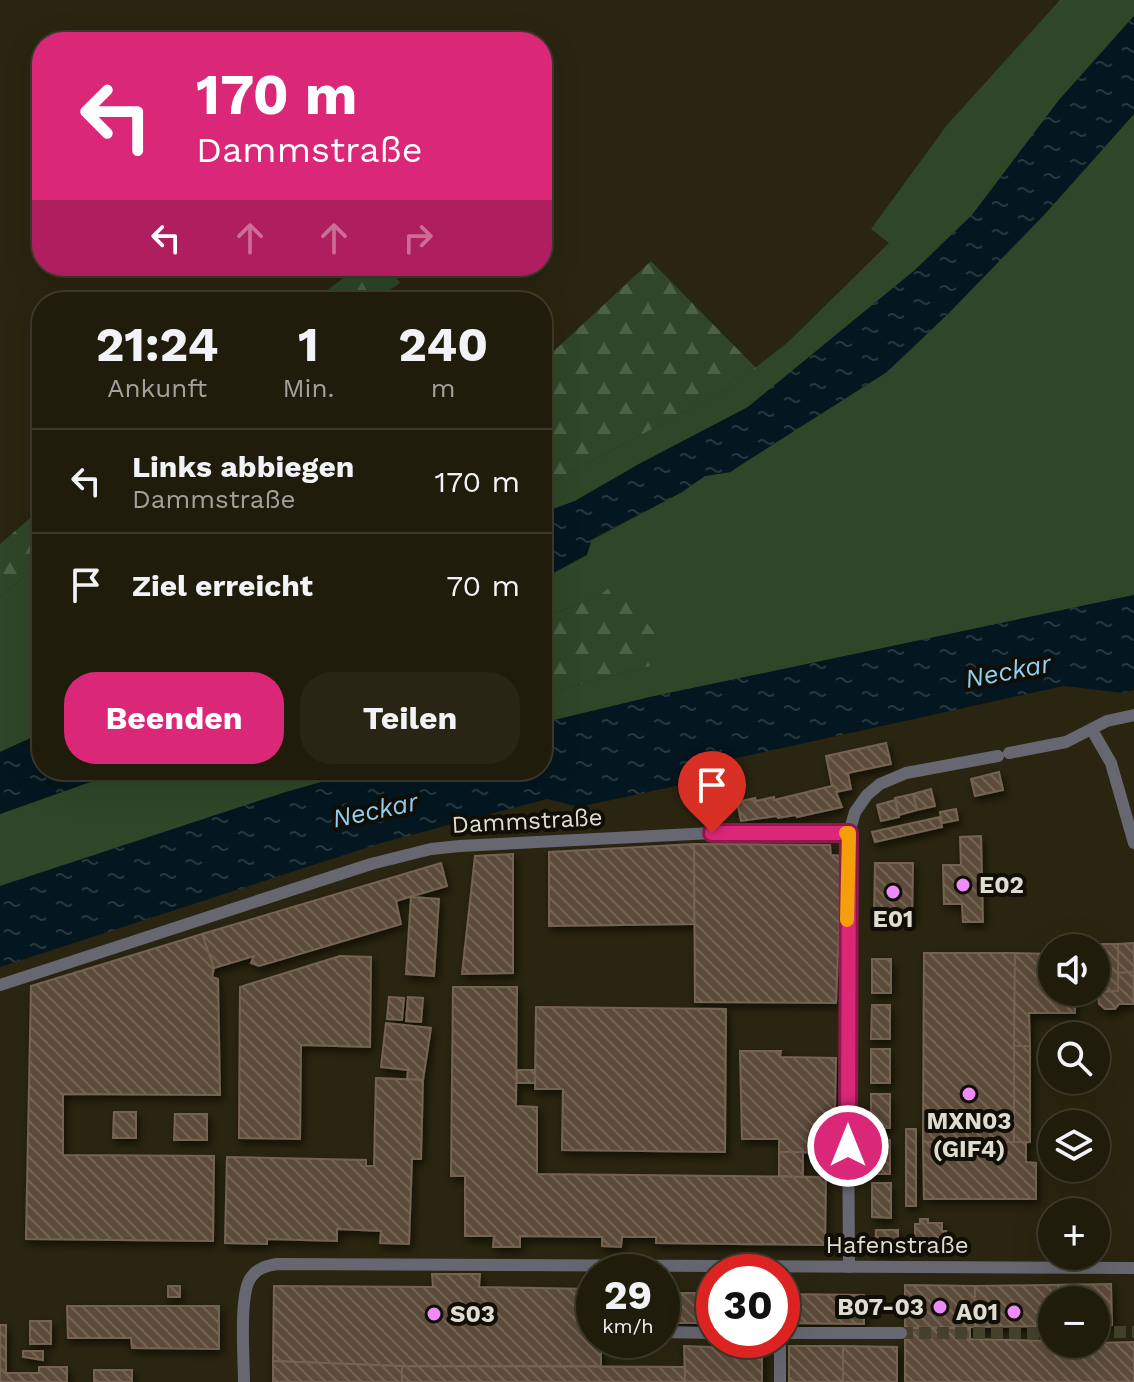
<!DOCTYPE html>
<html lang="de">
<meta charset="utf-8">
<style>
body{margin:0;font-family:"Work Sans",sans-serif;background:#282515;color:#f1f3f6;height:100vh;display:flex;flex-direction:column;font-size:30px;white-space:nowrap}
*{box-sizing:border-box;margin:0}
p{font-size:26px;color:#a2a19d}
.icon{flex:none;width:44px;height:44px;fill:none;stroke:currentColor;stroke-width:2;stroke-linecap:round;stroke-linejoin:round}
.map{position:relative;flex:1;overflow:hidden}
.details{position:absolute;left:32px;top:292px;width:520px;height:488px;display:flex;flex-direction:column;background:#201c0c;border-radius:32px;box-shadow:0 8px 32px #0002,0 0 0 2px #3d3a2d}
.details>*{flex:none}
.guide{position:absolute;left:32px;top:32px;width:520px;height:244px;border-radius:32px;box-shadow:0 8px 32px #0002,0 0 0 2px #3d3a2d;background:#db2777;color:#fff;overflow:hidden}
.tools{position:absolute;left:1038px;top:934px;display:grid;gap:16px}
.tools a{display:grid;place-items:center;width:72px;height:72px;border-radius:50%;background:#201c0c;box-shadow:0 8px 32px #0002,0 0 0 2px #3d3a2d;font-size:40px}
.speed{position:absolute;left:576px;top:1254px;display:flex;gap:16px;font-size:40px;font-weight:700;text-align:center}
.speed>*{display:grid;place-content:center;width:104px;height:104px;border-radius:50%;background:#201c0c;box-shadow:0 8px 32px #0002,0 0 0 2px #3d3a2d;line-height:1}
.speed small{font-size:20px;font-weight:400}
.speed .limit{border:12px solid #d22;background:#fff;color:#111}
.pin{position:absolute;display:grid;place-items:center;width:68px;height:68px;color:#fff;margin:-82px -34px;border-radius:50% 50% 50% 0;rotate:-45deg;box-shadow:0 0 8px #0007}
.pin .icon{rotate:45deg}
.me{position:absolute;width:88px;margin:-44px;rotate:0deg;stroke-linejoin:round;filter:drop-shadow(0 0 6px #0008)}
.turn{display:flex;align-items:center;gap:28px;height:168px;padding:0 32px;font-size:36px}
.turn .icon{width:104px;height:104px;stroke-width:2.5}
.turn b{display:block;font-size:56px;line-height:68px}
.lanes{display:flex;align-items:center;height:76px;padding:0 32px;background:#0003;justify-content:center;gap:40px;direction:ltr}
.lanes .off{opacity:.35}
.eta{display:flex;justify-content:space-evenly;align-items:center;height:136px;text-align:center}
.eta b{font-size:48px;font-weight:700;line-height:56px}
.cta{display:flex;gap:16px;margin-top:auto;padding:16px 32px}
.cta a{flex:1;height:92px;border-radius:32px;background:#db2777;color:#fff;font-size:32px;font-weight:700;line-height:92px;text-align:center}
.cta a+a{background:#282515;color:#f1f3f6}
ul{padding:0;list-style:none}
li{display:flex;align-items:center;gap:24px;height:104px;padding:0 32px;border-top:2px solid #3d3a2d}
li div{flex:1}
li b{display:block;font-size:30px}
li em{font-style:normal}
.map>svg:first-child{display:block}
.green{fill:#2f4728}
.forest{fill:url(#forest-firs)}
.water{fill:url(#water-ripples)}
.building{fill:url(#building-back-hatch);stroke:#746351;stroke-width:2;filter:url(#shadow)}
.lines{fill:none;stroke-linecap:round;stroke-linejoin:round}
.minor-tunnel{stroke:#45412d;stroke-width:12;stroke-dasharray:12 6;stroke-linecap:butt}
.minor{stroke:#676771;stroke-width:12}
.route-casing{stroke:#8e194d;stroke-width:20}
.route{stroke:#db2777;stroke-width:14}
.slow{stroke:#f59e0b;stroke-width:14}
.poi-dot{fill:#ed8cf9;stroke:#100e06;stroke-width:3}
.labels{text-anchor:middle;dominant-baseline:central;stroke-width:8;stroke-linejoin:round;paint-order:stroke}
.street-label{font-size:24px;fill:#dfddd0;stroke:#100e06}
.poi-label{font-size:24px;font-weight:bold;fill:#dfddd0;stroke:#100e06;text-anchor:start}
.water-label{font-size:26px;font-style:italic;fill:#8dd1f5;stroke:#100e06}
</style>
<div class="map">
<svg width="1134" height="1382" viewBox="0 0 1134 1382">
<defs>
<pattern id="forest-firs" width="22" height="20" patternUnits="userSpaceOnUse" patternTransform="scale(2)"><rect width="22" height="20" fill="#2f4728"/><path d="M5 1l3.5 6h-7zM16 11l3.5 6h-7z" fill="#4d6146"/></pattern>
<pattern id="water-ripples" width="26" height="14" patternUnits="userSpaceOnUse" patternTransform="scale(2)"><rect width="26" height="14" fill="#04161f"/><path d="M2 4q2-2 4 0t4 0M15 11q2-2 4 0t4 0" fill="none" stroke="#28373e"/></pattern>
<pattern id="building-back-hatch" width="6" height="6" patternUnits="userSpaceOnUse" patternTransform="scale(2)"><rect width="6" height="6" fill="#5c4c3a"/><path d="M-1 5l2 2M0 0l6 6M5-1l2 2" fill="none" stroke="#736555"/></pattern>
<filter id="shadow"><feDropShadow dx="2.5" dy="4.5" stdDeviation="4" flood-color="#0009"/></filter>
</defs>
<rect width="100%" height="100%" fill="#2a2510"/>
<g class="green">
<polygon points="1060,0 1134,0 1134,16 1059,100 972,215 915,270 748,407 639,464 575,501 542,513 542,487 728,389 787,343 889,243 871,229 947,125"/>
<polygon points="1134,114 1134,595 650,697 542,723 542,694 654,665 598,597 542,618 542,579 592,540 682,492 705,476 731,472 1044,215"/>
<polygon points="42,562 42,733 0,752 0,597"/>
<polygon points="124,770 364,770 286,792 0,886 0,814"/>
</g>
<g class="forest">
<polygon points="651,261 756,368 728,389 542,487 542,362"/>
<polygon points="360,266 389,266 400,283 372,302 311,302"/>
<polygon points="42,508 42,562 0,597 0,544"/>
<polygon points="611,586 628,597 663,645 654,665 542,694 542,618 598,597"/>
</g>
<g class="water">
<polygon points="1134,16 1134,114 1044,215 949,313 887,372 730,472 705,476 682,492 592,539 587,555 542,579 542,513 575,501 639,464 748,407 915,270 972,215 1059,100"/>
<polygon points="1134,595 1134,690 1123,693 1064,686 714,763 690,783 579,807 547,799 381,843 0,967 0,886 286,792 364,770 542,770 542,723 650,697"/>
<polygon points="42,733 42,770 124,770 0,814 0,752"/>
</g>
<g class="building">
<polygon points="886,743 891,764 848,773 851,789 836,792 842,807 797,817 796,815 778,818 777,816 741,821 737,802 755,798 756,801 774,797 774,800 832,786 826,756"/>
<polygon points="999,772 1003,790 975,796 971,779"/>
<polygon points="931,789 935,806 917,810 913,794"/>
<polygon points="913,794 917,810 899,815 895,798"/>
<polygon points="895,800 899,817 881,821 877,805"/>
<polygon points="956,809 958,820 942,823 940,812"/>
<polygon points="940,817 942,827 875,842 872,832"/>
<polygon points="981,836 983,922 963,922 962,904 944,904 943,865 961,865 960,837"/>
<polygon points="694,844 694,924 549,926 549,852"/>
<polygon points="694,844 830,845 831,855 842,856 836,1003 695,1002"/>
<polygon points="513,854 513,973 462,974 475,856"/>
<polygon points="441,863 447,886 396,901 401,924 259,966 251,963 254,956 214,968 202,934"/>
<polygon points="875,863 913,863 912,920 874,920"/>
<polygon points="411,897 439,899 434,976 406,974"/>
<polygon points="202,934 214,968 212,977 218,979 220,1095 63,1094 63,1155 214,1156 213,1241 26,1239 31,986"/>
<polygon points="1134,943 1134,972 1118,973 1118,944"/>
<polygon points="1054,944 1118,944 1118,991 1096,992 1096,948 1054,948"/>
<polygon points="924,953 1015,953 1014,1143 923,1142"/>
<polygon points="1015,953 1052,954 1052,992 1075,992 1075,1013 1029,1013 1030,1046 1014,1046"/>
<polygon points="340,956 371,957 370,1047 301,1045 300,1139 239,1138 240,987"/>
<rect x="872" y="959" width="19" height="34"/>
<polygon points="1134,972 1133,1004 1119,1004 1115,1009 1105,1009 1099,1004 1098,992 1118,991 1118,973"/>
<polygon points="453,987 517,987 516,1106 537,1107 537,1174 826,1177 825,1245 656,1243 656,1237 622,1237 621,1247 602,1246 602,1237 520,1236 520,1247 493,1247 494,1236 465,1236 465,1176 451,1176"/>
<polygon points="389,997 404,998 402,1020 387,1019"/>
<polygon points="408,997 423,998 421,1022 406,1021"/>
<polygon points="872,1005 890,1005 890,1039 871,1039"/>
<polygon points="536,1007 726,1009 725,1152 562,1150 563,1089 535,1089"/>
<polygon points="386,1023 431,1028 423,1080 407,1079 408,1070 381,1067"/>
<polygon points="1014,1046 1030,1046 1030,1142 1014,1143"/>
<rect x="871" y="1049" width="19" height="34"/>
<polygon points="740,1051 781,1051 780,1057 836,1058 834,1153 779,1152 779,1139 742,1139"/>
<rect x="517" y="1070" width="18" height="13"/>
<polygon points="376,1078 423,1080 421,1159 412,1159 409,1244 380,1243 381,1231 337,1229 337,1241 267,1239 267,1244 225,1243 227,1157 366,1160 366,1166 374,1166"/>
<rect x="871" y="1094" width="19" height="34"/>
<polygon points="114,1112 136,1112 136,1138 113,1138"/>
<polygon points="175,1114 207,1114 207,1140 174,1140"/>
<rect x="906" y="1129" width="10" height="77"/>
<rect x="871" y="1140" width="19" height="34"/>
<polygon points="923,1142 1026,1142 1026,1162 1036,1163 1036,1199 924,1199"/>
<polygon points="779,1152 803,1152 803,1177 779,1176"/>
<polygon points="872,1183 891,1183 891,1218 872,1217"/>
<polygon points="920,1219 928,1219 928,1223 942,1223 942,1231 946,1231 942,1247 915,1247 915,1224 920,1224"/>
<polygon points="876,1230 898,1230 898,1253 875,1253"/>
<polygon points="432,1274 480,1274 479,1287 594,1289 594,1340 601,1340 601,1366 402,1366 273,1361 274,1286 433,1287"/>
<polygon points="1111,1284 1112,1325 1096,1325 1096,1300 1052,1300 1052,1326 975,1327 975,1286"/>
<polygon points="905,1285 975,1286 975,1327 905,1328"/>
<rect x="168" y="1286" width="12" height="11"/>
<rect x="676" y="1293" width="38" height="30"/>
<polygon points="782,1294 864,1295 864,1324 782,1323"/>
<polygon points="67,1306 219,1306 219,1349 132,1348 131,1338 68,1338"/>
<rect x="30" y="1321" width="21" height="23"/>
<polygon points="0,1325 6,1325 6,1373 39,1373 39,1367 67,1367 67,1382 0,1382"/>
<polygon points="905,1328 970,1328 970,1339 1052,1341 1052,1344 1134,1342 1134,1382 905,1382"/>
<polygon points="684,1346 762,1349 762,1382 685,1382"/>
<rect x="789" y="1346" width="54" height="36"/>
<polygon points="843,1346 897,1347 897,1382 843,1382"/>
<polygon points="23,1351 43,1351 43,1360 23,1357"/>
<polygon points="273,1361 402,1366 685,1367 685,1382 273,1382"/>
<polygon points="402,1366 685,1367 685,1382 402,1382"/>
<rect x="94" y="1370" width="38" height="12"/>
</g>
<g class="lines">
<g class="minor-tunnel">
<polyline points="1096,1332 1134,1332"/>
<polyline points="901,1333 1052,1333"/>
</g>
<g class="minor">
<polyline points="1092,730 1111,763 1134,843"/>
<polyline points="1009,753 1066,742 1107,721 1134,715"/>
<polyline points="0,985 371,864 431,849 460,846 712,833 849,833"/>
<polyline points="849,1267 847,934 849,833 855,812 867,795 880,784 906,773 998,756"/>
<polyline points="662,1332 714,1333"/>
<polyline points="782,1333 901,1333"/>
<path d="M244 1382C244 1360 239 1296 250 1279 256 1269 265 1266 277 1264L1134 1268"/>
<polyline points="780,1382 780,1340"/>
</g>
</g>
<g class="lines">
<defs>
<polyline id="route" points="712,833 849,833 848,1146"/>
</defs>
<use href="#route" class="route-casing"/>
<use href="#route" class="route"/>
<polyline class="slow" points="846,833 849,833 847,920"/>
</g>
<g class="poi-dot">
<circle cx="963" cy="885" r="8"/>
<circle cx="893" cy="892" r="8"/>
<circle cx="969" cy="1094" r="8"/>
<circle cx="940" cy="1307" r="8"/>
<circle cx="1014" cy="1312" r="8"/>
<circle cx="434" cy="1314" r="8"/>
</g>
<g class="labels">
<g class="street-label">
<text transform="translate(527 821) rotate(-3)">Dammstraße</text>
<text x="897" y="1245">Hafenstraße</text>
</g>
<g class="poi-label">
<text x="979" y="885">E02</text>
<text x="893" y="919" text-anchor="middle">E01</text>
<text x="969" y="1121" text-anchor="middle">MXN03<tspan x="969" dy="28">(GIF4)</tspan></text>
<text x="924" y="1307" text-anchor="end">B07-03</text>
<text x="998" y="1312" text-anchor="end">A01</text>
<text x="450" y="1314">S03</text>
</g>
<g class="water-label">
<text transform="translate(1008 671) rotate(-11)">Neckar</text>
<text transform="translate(375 810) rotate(-12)">Neckar</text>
</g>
</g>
</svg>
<div class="tools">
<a><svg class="icon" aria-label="sound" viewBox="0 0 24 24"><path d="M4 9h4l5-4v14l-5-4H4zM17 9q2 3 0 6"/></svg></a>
<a><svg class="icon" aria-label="search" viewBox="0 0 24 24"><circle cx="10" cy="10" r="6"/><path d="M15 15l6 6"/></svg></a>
<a><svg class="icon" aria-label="layers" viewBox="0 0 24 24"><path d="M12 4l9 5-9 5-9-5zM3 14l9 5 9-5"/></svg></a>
<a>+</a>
<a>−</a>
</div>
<div class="speed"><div>29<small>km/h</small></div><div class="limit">30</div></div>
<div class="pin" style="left:712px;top:833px;background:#d93025"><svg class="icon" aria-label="arrive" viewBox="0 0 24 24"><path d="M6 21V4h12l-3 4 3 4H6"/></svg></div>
<svg class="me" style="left:848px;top:1146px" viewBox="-20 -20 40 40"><circle r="17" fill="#db2777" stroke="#fff" stroke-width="3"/><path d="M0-11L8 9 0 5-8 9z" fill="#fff"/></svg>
<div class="guide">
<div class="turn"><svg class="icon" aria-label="left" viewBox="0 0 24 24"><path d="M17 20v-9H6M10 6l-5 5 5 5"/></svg><div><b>170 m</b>Dammstraße</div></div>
<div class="lanes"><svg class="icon" aria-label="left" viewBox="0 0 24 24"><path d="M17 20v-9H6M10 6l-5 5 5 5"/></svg><svg class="icon off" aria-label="ahead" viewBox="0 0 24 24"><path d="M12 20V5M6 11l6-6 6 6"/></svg><svg class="icon off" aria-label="ahead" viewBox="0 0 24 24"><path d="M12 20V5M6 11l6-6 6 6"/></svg><svg class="icon off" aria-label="right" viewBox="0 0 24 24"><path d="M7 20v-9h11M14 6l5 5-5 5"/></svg></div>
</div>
<section class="details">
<div class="eta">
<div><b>21:24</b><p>Ankunft</p></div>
<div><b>1</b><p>Min.</p></div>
<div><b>240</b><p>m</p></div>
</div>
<ul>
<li><svg class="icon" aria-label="left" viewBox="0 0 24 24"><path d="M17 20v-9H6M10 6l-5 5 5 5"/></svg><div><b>Links abbiegen</b><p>Dammstraße</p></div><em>170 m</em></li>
<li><svg class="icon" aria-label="arrive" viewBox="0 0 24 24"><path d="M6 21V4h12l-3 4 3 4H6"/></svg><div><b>Ziel erreicht</b></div><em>70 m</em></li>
</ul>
<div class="cta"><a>Beenden</a><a>Teilen</a></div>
</section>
</div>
